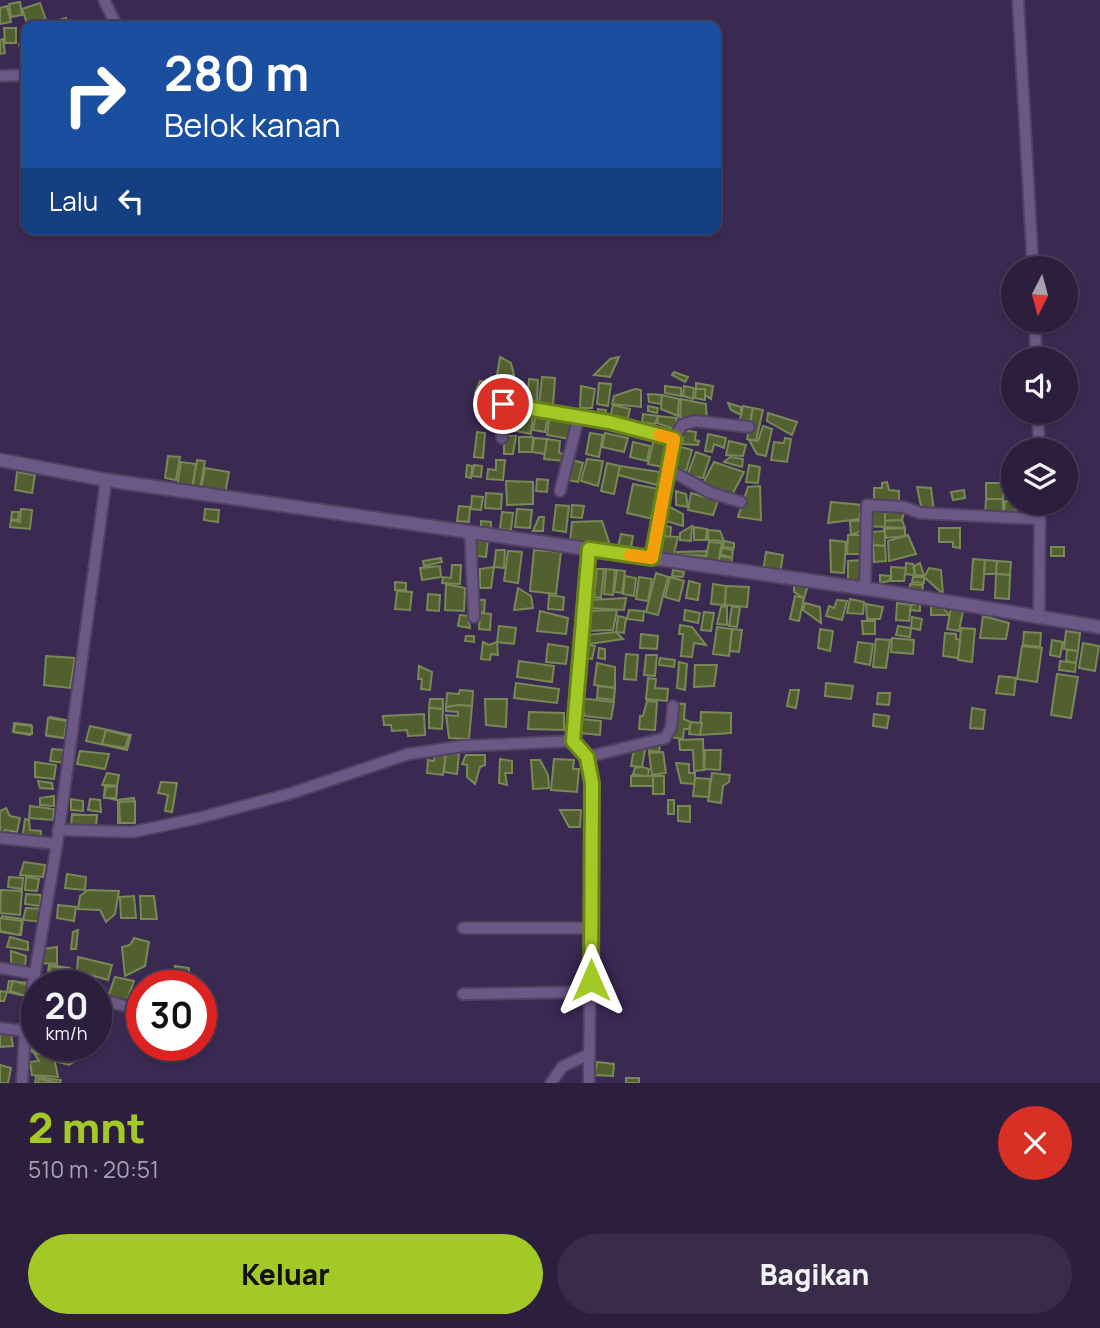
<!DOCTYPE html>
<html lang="id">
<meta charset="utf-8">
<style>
body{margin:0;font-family:Manrope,sans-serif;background:#382c48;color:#f1f3f6;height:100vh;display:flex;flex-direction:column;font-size:26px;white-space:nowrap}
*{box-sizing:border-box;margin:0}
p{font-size:23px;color:#a6a2b0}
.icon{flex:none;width:38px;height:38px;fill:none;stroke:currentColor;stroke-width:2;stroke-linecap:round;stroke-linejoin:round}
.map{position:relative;height:1083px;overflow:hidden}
.side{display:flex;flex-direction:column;background:#2c1f3d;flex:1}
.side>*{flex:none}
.top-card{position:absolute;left:21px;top:21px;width:700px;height:214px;border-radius:14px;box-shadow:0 2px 5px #0004,0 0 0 2px #483d57;background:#1a4fa0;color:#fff;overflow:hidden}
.needle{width:46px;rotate:186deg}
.controls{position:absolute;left:1001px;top:256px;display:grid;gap:14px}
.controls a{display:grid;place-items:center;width:77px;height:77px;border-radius:50%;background:#2c1f3d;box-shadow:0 2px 5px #0004,0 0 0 2px #483d57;font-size:35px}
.speed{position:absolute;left:21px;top:970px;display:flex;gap:14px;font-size:35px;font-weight:700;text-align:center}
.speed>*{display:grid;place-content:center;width:91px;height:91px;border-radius:50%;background:#2c1f3d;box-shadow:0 2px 5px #0004,0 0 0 2px #483d57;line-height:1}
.speed small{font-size:18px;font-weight:400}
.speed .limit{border:10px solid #d22;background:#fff;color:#111}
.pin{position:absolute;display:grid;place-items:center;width:60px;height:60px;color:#fff;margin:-30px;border:4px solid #fff;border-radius:50%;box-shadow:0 2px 7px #0007}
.me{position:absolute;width:77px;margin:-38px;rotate:0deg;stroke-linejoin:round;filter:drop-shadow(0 0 5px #0008)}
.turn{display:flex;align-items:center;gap:24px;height:147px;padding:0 28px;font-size:32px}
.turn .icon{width:91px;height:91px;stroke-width:2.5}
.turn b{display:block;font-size:49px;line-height:60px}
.then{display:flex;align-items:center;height:66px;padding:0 28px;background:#0003;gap:14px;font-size:26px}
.round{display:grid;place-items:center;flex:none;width:74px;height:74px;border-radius:37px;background:#382c48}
.summary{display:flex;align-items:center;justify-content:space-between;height:119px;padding:0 28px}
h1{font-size:42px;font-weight:800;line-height:52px;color:#a3c926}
.cta{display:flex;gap:14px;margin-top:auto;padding:14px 28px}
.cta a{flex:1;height:80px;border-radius:42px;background:#a3c926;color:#111;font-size:28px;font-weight:800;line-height:80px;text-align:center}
.cta a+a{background:#382c48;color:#f1f3f6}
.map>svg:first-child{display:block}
.building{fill:#526030;stroke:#798857;stroke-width:2}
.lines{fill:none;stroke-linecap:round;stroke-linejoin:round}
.minor-casing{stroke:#514262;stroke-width:14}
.tertiary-casing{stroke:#514262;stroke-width:16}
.minor{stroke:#6b5885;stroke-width:10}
.tertiary{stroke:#6b5885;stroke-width:12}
.route-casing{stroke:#6a8319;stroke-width:18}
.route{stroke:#a3c926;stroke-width:12}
.slow{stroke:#f59e0b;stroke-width:12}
</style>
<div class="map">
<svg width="1100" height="1083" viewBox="0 0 1100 1083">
<rect width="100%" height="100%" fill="#3a2951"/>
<g class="building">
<polygon points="20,2 22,15 11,17 9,4"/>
<polygon points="40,3 46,20 28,26 22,9"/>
<polygon points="7,6 11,22 0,24 0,8"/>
<polygon points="66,18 68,26 49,26 48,23"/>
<polygon points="4,28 16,28 16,43 5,43"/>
<polygon points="3,39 5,53 0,54 0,40"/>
<polygon points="19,44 26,44 26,65 23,65"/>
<polygon points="500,357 511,363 514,375 497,375"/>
<polygon points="619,357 610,377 594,375 610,359"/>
<polygon points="674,372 688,377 685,382 672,375"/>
<polygon points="542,377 555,378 553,405 539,404"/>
<polygon points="529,379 538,380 537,401 527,400"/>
<polygon points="480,381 493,383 493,395 475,393"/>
<rect x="508" y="382" width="15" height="19"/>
<polygon points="599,383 611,384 608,406 597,404"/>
<polygon points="696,383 713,386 711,399 696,389"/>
<polygon points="581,386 595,389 592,408 580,408"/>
<polygon points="665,386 681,388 681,396 665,393"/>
<polygon points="684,386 694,388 693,399 683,396"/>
<polygon points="635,389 641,390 641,407 612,404 614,396"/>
<polygon points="696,389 705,389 705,400 695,398"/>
<polygon points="648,394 662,395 661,404 649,402"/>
<polygon points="662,395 679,399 678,416 661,409"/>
<polygon points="477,399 490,401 490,409 476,407"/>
<polygon points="681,399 706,404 707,422 680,418"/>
<polygon points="728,403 741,407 741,415 731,410"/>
<polygon points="613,405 630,409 626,426 609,422"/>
<polygon points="648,406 658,408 657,413 648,411"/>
<polygon points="743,406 753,408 749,427 739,424"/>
<polygon points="507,407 518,412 516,431 503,429"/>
<polygon points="753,408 763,410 756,441 747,439"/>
<polygon points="598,409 606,410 605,419 598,418"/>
<polygon points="518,412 533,413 531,434 516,431"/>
<polygon points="536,413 548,415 545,432 533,430"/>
<polygon points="768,413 797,422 792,435 767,421"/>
<polygon points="550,414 574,418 570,439 547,435"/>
<polygon points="643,414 658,416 655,424 642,422"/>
<polygon points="658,416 677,418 674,429 657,423"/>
<polygon points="654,426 672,430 671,436 653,434"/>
<polygon points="763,426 772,429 766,456 757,454 749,440 758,441"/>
<polygon points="676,429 696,432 695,440 699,441 698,445 682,444 683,437 676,436"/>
<polygon points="477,432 485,433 483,458 474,457"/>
<polygon points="590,433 603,435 599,457 586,454"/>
<polygon points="605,433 628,438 624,452 602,447"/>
<polygon points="708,434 726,438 724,448 714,444 712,452 705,451"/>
<polygon points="504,436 516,436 513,454 504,454"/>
<polygon points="519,437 533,437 532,452 519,452"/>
<polygon points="534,438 547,439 545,454 532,452"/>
<polygon points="785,438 791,439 787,462 771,460 774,442 784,443"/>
<polygon points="547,439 560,441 559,453 565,454 564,461 544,459"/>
<polygon points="654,439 668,443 662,467 648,464"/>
<polygon points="729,441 746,445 743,456 726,455"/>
<polygon points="633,442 650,446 647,461 630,457"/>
<polygon points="677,446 692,450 686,471 675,468"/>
<polygon points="696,452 710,457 703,478 687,476"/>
<polygon points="168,456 180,457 176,480 165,478"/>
<polygon points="730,457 743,459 742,467 724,462"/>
<polygon points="569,459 583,463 578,482 564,479"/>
<polygon points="587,459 603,461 598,486 581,481"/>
<polygon points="197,460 205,461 200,490 192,489"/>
<polygon points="496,460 505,460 503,480 487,479 488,469 496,470"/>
<polygon points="181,462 196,464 192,489 177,486"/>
<polygon points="714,462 744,472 732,495 703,483"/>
<polygon points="607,463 620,466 614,494 601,491"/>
<polygon points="467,465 472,466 471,478 466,477"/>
<polygon points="474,465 482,466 481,477 472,476"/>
<polygon points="749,465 760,467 758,483 746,482"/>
<polygon points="620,466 660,472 657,485 618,475"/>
<polygon points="205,468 229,472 225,494 201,489"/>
<polygon points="17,472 35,475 32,493 15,490"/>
<polygon points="537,479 548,480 547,492 536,491"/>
<polygon points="506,481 533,482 533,504 507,505"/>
<polygon points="887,482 889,490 899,491 899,504 874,502 874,488 882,488 882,483"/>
<polygon points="986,483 1004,483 1003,499 986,499"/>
<polygon points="633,484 659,489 653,519 627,513"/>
<polygon points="760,486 761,520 738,517 748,487"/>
<polygon points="917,487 931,488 934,512 922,511"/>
<polygon points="964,490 965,498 953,500 951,492"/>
<polygon points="676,491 686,494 688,507 676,505"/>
<polygon points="486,493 502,494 501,509 485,508"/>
<polygon points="691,493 718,501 713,515 688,510"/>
<polygon points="472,496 483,497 481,510 471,509"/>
<polygon points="986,499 1003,499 1003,516 985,515"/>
<polygon points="1005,501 1016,502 1016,515 1004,514"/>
<polygon points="831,502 862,505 859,519 828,523"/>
<polygon points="1020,502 1039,502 1039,503 1031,503 1031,516 1019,516"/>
<polygon points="556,505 569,506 566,532 553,530"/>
<polygon points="572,505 584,506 582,518 571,517"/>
<polygon points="459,506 470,507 469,522 457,521"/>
<polygon points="668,506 683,514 683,526 666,521"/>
<polygon points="867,507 885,509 885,527 866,526"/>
<polygon points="21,509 32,510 30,529 10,527 11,520 20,522"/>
<polygon points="205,509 219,510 218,522 204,520"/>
<polygon points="517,509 532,510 530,528 515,527"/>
<polygon points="885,509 905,509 902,520 885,521"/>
<polygon points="12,512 19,512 18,520 11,519"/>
<polygon points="502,512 513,513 511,530 500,529"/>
<polygon points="539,517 544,517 543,531 533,531"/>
<polygon points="902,520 905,528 885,527 885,521"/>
<polygon points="481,521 491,522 491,531 481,533"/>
<polygon points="602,521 611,548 570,542 572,522"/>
<polygon points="850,521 862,521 861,531 851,535"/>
<polygon points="658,525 671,527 668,557 662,557 665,533 657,531"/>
<polygon points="692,526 691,541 680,540 680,533"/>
<polygon points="694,527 707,529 706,540 694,540"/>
<polygon points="905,528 905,536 886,538 884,529"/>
<polygon points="939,528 960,528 960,548 953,547 953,542 939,542"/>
<polygon points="708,530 720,531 724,541 708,540"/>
<polygon points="885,531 885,546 873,545 872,532"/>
<polygon points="621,534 633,536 630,553 617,551"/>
<polygon points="848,535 862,535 861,554 847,554"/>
<polygon points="908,535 916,554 889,561 888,541"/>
<polygon points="658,536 678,537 673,558 652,557"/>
<polygon points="475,539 488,540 486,557 477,556 476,569"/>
<polygon points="830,540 846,542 844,573 831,572"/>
<polygon points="724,541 734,543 734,548 723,547"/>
<polygon points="709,542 722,543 718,563 705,562"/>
<polygon points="873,545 885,546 886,561 874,562"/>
<rect x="1051" y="547" width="13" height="9"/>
<polygon points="723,548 733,550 732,558 720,554"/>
<polygon points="496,550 505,550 504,568 494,567"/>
<polygon points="534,550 561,552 556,594 530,591"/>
<polygon points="508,551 522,552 518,583 504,581"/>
<polygon points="707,551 706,556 677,555 677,552"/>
<polygon points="766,552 783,555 780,574 763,572"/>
<polygon points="720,556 732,558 731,567 717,568"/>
<polygon points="441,558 442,562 424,566 423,561"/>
<polygon points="973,559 985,560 983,590 971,589"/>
<polygon points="863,560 861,582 848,581 848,561"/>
<polygon points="985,560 997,561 996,574 984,574"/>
<polygon points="997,561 1011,562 1010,575 996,574"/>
<polygon points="906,563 913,564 915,575 905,574"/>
<polygon points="920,563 924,576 915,575 914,566"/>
<polygon points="452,565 461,565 460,584 442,583 443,577 451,578"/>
<polygon points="440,566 441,577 422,580 420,568"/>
<polygon points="494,567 491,588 480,588 480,569"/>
<polygon points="891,567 906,568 904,581 891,581"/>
<polygon points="590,568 597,569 594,597 585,596"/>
<polygon points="929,568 941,570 943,594 924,577"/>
<polygon points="597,569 604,569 601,598 594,597"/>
<polygon points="606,569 615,570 613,595 604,594"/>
<polygon points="617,570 625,571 622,593 614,592"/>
<polygon points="673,570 684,572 683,577 672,576"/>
<polygon points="656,573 668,577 658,615 646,612"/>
<polygon points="996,574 1010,575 1009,599 995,598"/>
<polygon points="880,575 891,576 889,581 880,583"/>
<polygon points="625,576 636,578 634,596 623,594"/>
<polygon points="639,577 652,579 648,601 636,599"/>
<polygon points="670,577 684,581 679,601 665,597"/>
<polygon points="913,577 924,577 924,583 912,582"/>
<polygon points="689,581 700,584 698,600 686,598"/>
<polygon points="395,582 406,583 406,590 395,590"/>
<polygon points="446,584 465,588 464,611 445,610"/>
<polygon points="713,584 726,586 725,605 711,604"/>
<polygon points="910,584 923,585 922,593 909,592"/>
<polygon points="794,585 808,586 804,598 794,592"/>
<polygon points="726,586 749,587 747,607 725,605"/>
<polygon points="518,588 531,596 533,608 514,610"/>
<polygon points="397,591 412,592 410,610 395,609"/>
<polygon points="428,594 440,595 439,611 427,610"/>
<polygon points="549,595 564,597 563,610 548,609"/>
<polygon points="795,596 804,598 799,621 790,619"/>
<polygon points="626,598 624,610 589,608 590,600"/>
<polygon points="470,599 485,600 484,613 469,611"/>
<polygon points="850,599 864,602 863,614 847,613"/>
<polygon points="837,600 847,601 842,620 826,616 829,606 834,608"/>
<polygon points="805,603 820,607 821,623 803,610"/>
<polygon points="897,603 911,605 909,621 896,620"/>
<polygon points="920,603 920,611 910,610 911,605"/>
<polygon points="866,604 883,607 880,619 867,619"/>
<polygon points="727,606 727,625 717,624 721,607"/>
<polygon points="732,606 740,608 737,627 729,626"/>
<polygon points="931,606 942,607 950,615 931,615"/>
<polygon points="951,608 963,611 959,631 947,629"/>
<polygon points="617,610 613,630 585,631 588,611"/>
<polygon points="629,610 644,611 643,621 627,619"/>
<polygon points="685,610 700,613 698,623 684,620"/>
<polygon points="540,611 568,618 566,634 537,631"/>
<polygon points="704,612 714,613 711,631 701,630"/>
<polygon points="480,613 491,614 490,630 479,629"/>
<polygon points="460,615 468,616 470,628 458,626"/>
<polygon points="618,616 626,618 624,633 616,632"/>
<polygon points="983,616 1009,623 1006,639 980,638"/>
<polygon points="912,617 922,619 920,630 911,628"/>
<polygon points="862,621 875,621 875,634 863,634"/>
<polygon points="680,625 692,627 706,645 694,643 692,657 681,656 683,634 679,634"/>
<polygon points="499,626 516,628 514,644 497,642"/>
<polygon points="898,626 911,628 910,637 896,635"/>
<polygon points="717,627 732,629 729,656 713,654"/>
<polygon points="961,628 975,629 972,662 958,660"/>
<polygon points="732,629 742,630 739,652 730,651"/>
<polygon points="820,629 833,631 830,651 818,648"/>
<polygon points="1066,631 1080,633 1078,651 1064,649"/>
<polygon points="616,632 623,639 590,644 585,635"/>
<polygon points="1024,632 1041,633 1040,647 1023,645"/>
<polygon points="945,633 956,634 956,639 960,640 958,658 943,656"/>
<polygon points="641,634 658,636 657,649 640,648"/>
<polygon points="466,636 474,636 474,642 465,641"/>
<polygon points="892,638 914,640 913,654 891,652"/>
<polygon points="876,639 890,640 886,668 873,667"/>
<polygon points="1052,640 1063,642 1060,657 1050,655"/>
<polygon points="483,642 489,645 497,642 498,655 491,654 490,660 481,659"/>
<polygon points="858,642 873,644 870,665 855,662"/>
<polygon points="1083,643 1099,646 1095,671 1079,668"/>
<polygon points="548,644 568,647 566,664 546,662"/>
<polygon points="587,644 595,646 592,659 585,658"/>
<polygon points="1022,646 1042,648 1037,682 1017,679"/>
<polygon points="599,648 605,649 605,659 598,658"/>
<polygon points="1067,650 1078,651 1076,663 1066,661"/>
<polygon points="626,654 638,655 636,680 624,679"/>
<polygon points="646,655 657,655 655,676 644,675"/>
<polygon points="46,656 75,658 70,688 44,685"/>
<polygon points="660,658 675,660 674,667 659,665"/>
<polygon points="519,661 554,666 552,682 517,677"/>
<polygon points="1060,661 1076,663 1075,672 1059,670"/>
<polygon points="679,662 687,664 685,690 677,688"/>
<polygon points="597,663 615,667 615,688 594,685"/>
<polygon points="695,665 717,665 714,686 694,687"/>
<polygon points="419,666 432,672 430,690 421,689 422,679 418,679"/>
<polygon points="1057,674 1078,677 1071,718 1051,715"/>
<polygon points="999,676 1016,678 1014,695 996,693"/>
<polygon points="648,678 656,679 655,688 668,689 667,701 646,699"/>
<polygon points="516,683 559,689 557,703 514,698"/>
<polygon points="826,683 853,686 851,699 825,696"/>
<polygon points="598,686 615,688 614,700 597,698"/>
<polygon points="460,690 473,691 472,706 446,707 447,693 459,694"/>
<polygon points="790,690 799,690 796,708 787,706"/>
<polygon points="878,693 890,693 889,705 877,704"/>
<polygon points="579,698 614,702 611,719 585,716"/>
<polygon points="430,699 443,699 443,709 429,708"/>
<polygon points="485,699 507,699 506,727 486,725"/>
<polygon points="647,701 657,702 655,730 639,729 640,716 643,716"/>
<polygon points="672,703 685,704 684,719 691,722 689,729 684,729 683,739 669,737"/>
<polygon points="458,705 472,706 469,739 449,738 446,715 458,716 458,712 446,711 446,707"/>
<polygon points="429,708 443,709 442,729 429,728"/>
<polygon points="972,708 985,710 983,729 970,728"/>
<polygon points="529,712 564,713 564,730 528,729"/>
<polygon points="701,712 731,713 731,733 700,735"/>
<polygon points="424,714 425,735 408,736 407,730 392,731 391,725 384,725 383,716"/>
<polygon points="874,714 889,716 887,728 873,726"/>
<polygon points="50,717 66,720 63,738 47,736"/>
<polygon points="48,718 67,721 64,738 46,735"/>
<polygon points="580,719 601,721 600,735 579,733"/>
<polygon points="691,722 702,723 700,735 689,734"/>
<polygon points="14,723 31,725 30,735 13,732"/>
<polygon points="15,724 32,726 32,734 14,732"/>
<polygon points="90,726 131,735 127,750 86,741"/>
<polygon points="106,730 129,736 125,748 102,744"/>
<polygon points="703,739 704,770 694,771 693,750 680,750 679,740"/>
<polygon points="650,744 660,745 659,752 649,751"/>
<polygon points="634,748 645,750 642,767 631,766"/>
<polygon points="52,749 64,750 64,763 50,761"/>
<polygon points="705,750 721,750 720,770 704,769"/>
<polygon points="80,751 109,754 105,769 77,764"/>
<polygon points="435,751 446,752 443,775 427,773 428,760 434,761"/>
<polygon points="446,752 459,754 457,774 444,772"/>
<polygon points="663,752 666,773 652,775 649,753"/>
<polygon points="466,755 485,755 485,765 480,767 475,784 467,777 467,765 462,764"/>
<polygon points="500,759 512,761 512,773 505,773 507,785 499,783"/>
<polygon points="554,759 574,760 573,769 579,769 577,792 551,790"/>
<polygon points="531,760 540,760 548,775 549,788 533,789"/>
<polygon points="35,762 56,765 54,779 35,777"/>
<polygon points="676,763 689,764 689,773 695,773 695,784 681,783"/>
<polygon points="642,767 649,769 648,777 633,774 635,768"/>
<polygon points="107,773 119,775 117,786 102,785"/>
<polygon points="712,773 730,775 729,782 723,786 721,803 708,801"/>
<rect x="631" y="776" width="22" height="10"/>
<rect x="653" y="776" width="11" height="18"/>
<polygon points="695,778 710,779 709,797 693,796"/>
<polygon points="38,781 52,783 53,789 40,788"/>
<polygon points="161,782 177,783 172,812 165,811 168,795 158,793"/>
<polygon points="105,785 117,786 116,800 104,797"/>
<polygon points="117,786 116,798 104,798 106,787"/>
<polygon points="54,796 54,806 40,805 40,798"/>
<polygon points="134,798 135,822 118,823 118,800"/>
<polygon points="71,799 83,801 83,811 71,810"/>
<polygon points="90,799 100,800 101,812 88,810"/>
<rect x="668" y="800" width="6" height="14"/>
<polygon points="135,801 135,823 120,823 119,802"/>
<polygon points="30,806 54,809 53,820 29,818"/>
<polygon points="678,806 690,806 690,822 678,821"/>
<polygon points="6,808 10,816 20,818 17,832 5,830 0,837 0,811"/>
<polygon points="560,810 581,810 580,827 569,827"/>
<polygon points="72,814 97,816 95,829 71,827"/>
<polygon points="72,815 97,815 96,828 71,828"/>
<polygon points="25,819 29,820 30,830 41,831 40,842 22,840"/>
<polygon points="24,862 45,865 43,877 20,875"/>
<polygon points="67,874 86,877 85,890 65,888"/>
<polygon points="9,877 23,878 22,889 8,887"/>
<polygon points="26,877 39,879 37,891 25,890"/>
<polygon points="1,890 22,891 20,915 0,913"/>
<polygon points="88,890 119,891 115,914 106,922 100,910 78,909 80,896"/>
<polygon points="26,894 41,895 40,906 25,904"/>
<polygon points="134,896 136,918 121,918 120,897"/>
<polygon points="140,896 154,896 157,919 141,919"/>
<polygon points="58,905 76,907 74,921 57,918"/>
<polygon points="26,908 44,909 42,922 23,920"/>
<polygon points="2,916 23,919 21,935 0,932"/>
<polygon points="0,918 22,921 20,935 0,931"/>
<polygon points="78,930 76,949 71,949 73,932"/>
<polygon points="10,937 28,942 28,950 7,947"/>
<polygon points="134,938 149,942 145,966 125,976 122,947 130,945"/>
<polygon points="57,947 57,964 41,963 43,949"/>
<polygon points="11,951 26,956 25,967 11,966"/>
<polygon points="78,957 112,965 108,980 77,971"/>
<polygon points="49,965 70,968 67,985 47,980"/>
<polygon points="51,966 71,970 67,985 46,980"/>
<polygon points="175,966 189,968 189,977 174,976"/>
<polygon points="174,976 189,977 188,985 173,985"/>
<polygon points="115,977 134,981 126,1003 108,997"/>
<polygon points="9,981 30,983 26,996 7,992"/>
<polygon points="13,981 29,985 26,996 10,991"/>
<polygon points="0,991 7,992 4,1001 0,1001"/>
<polygon points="0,1033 11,1034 13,1046 0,1047"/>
<polygon points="32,1035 37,1036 37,1045 53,1045 50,1055 29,1051"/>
<polygon points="33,1038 37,1039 37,1045 53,1045 51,1054 31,1050"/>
<polygon points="58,1045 77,1045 71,1048 79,1056 76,1060 69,1065 58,1062"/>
<polygon points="34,1053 54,1057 58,1077 32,1075 30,1062 39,1061"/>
<polygon points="597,1062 614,1064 613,1076 595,1075"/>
<polygon points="0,1065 11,1068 8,1083 0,1083"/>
<polygon points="36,1077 61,1080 60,1083 35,1083"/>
<rect x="626" y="1078" width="13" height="5"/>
<polygon points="39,1079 59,1083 38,1083"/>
</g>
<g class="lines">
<defs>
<g id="minor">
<polyline points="104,0 117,26"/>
<polyline points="1018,0 1033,268"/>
<polyline points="0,76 26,75"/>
<polyline points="1035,320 1036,359"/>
<polyline points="503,404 609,422 674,439"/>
<polyline points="1038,411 1039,450"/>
<polyline points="502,438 502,385"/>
<polyline points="669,470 711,493 741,502"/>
<polyline points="560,491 579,416"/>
<polyline points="470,531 474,617"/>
<polyline points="652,558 674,439 682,425 695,421 749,427"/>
<polyline points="865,589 867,505 904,507 920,513 1040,519"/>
<polyline points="1039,617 1040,502"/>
<polyline points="587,757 665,738 671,728 673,706"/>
<polyline points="58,830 133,832 199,818 292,793 408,754 464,746 573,741"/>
<polyline points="0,838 57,844"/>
<polyline points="463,928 591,928"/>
<polyline points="0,968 35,974"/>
<polyline points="35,981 49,985"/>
<polyline points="463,994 590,992"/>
<polyline points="96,998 136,1009"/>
<polyline points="0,1028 25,1031"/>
<polyline points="22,1083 25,1031 57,844 106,480"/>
<polyline points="551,1083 562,1067 589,1054"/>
<polyline points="589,1083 592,783 587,757 573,741 589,549"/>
</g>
<polyline id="tertiary" points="0,460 106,480 889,592 1100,627"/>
</defs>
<use href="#minor" class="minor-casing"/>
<use href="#tertiary" class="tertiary-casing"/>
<use href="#minor" class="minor"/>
<use href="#tertiary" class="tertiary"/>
</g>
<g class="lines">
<defs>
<polyline id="route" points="503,404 609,422 674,439 652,558 589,549 573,741 587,757 592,783 591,980"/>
</defs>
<use href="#route" class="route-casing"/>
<use href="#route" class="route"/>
<polyline class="slow" points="630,555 652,558 674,439 659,435"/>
</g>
</svg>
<div class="controls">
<a><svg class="needle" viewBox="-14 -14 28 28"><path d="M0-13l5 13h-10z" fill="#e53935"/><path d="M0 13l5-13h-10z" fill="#a6a2b0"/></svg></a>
<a><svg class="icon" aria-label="sound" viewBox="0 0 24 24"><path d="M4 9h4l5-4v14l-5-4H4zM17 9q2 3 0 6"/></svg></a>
<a><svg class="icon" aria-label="layers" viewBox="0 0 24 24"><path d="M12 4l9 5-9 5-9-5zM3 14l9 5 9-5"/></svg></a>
</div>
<div class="speed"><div>20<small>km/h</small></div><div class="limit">30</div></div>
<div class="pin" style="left:503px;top:404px;background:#d93025"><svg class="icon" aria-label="arrive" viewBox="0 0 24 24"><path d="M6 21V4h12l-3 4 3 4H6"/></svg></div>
<svg class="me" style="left:591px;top:980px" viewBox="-20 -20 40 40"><path d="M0-17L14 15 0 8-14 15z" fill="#a3c926" stroke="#fff" stroke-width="4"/></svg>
<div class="top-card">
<div class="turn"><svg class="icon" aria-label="right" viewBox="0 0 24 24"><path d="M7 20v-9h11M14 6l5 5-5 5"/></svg><div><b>280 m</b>Belok kanan</div></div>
<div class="then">Lalu<svg class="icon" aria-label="left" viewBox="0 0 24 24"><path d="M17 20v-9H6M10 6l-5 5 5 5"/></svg></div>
</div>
</div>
<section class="side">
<div class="summary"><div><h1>2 mnt</h1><p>510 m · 20:51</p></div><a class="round" style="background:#d93025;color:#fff"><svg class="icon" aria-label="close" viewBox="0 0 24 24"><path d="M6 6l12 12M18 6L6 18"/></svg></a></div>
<div class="cta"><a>Keluar</a><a>Bagikan</a></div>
</section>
